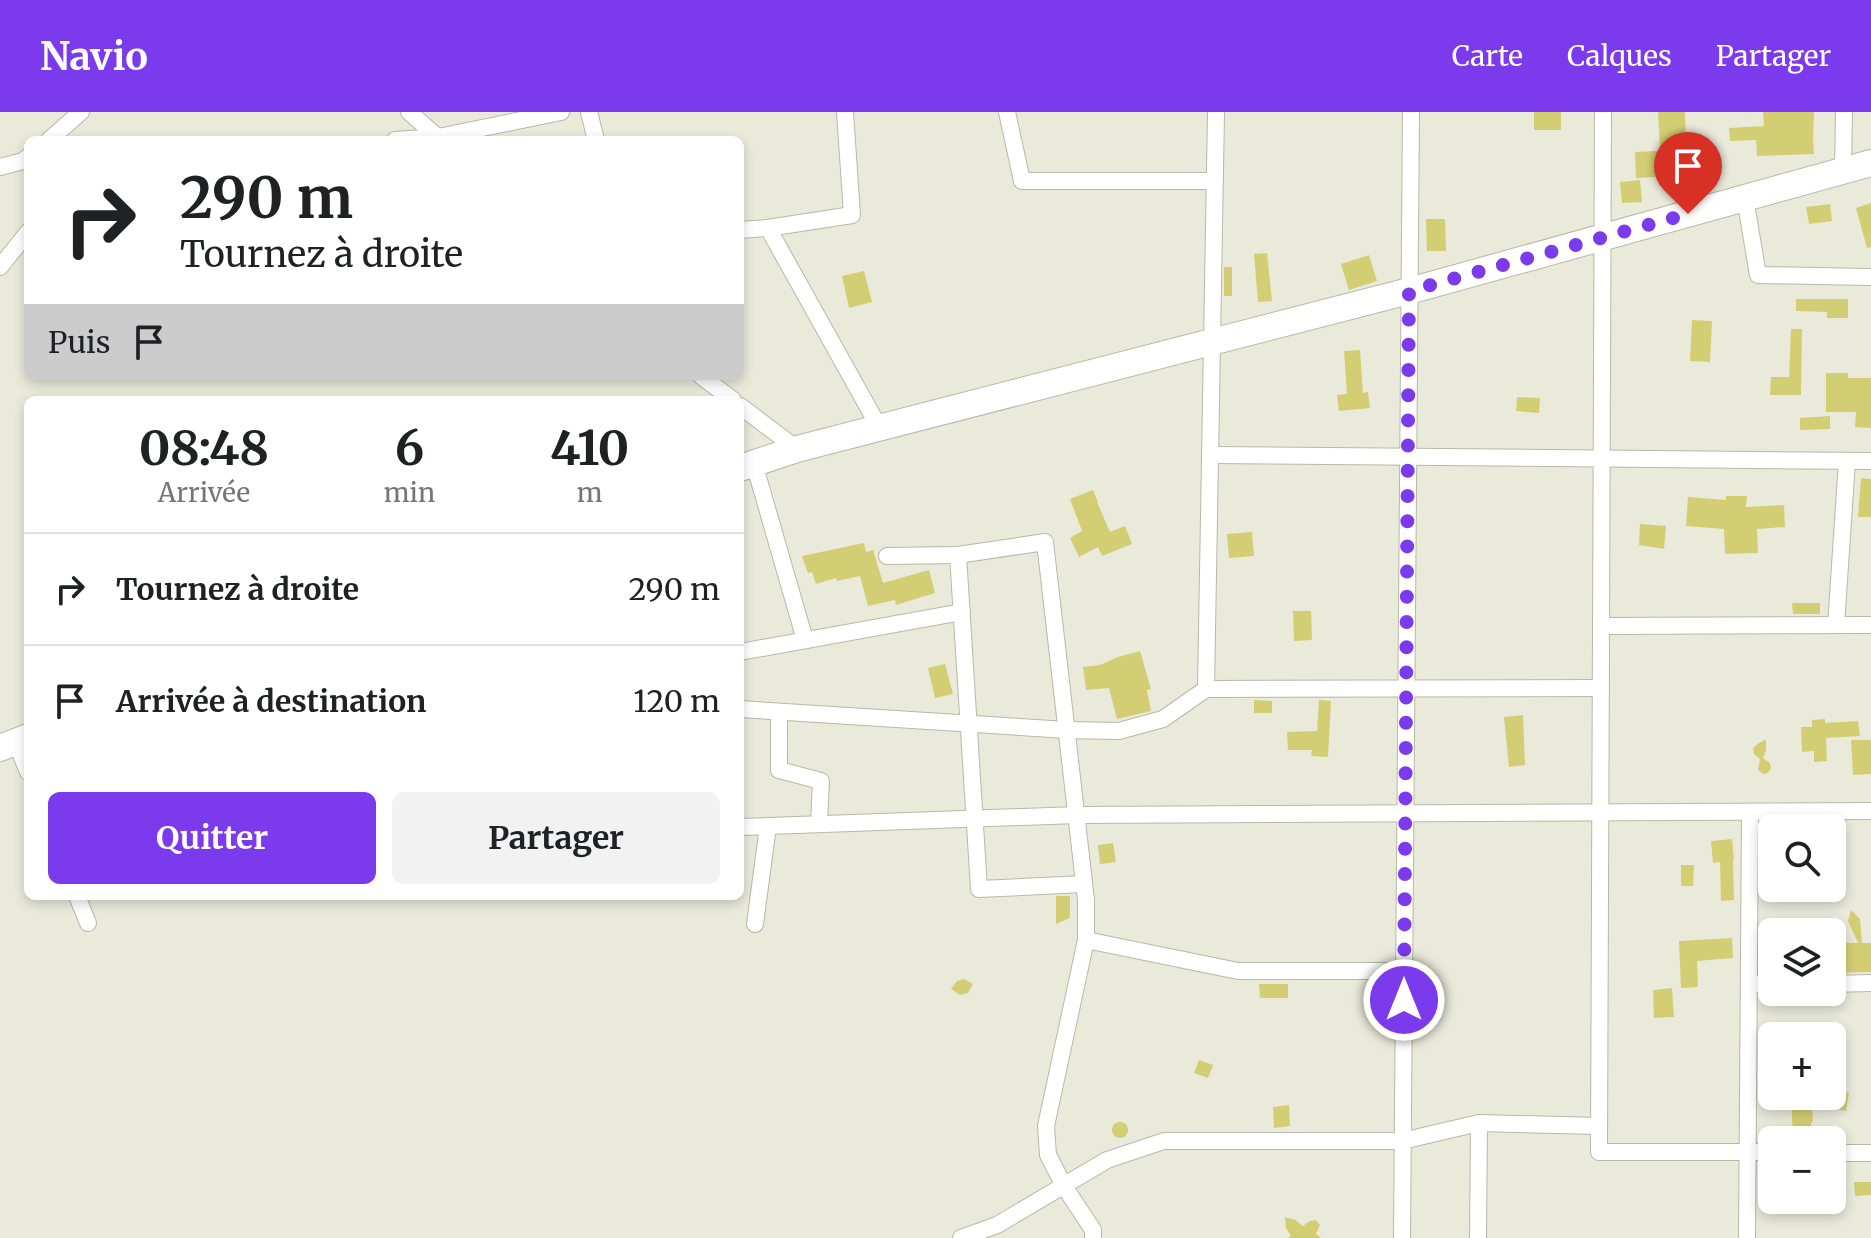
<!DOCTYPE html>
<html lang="fr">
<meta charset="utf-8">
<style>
body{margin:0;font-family:Merriweather,serif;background:#f2f2f2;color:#202124;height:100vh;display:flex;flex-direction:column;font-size:30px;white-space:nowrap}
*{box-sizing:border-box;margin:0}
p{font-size:26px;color:#757577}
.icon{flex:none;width:44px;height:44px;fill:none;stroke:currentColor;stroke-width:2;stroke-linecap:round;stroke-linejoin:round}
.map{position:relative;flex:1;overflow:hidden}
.drawer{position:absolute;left:24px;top:284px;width:720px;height:504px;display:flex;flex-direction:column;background:#fff;border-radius:12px;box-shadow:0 4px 12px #0003}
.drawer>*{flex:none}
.hud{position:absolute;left:24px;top:24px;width:720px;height:244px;border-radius:12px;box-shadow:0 4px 12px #0003;background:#fff;color:#202124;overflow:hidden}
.tools{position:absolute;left:1758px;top:702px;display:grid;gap:16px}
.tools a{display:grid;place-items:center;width:88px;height:88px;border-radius:12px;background:#fff;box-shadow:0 4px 12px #0003;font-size:40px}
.pin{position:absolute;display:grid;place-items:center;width:68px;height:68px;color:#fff;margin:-82px -34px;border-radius:50% 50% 50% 0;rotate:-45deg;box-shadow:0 0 8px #0007}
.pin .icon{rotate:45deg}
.me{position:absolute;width:88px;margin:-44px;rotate:0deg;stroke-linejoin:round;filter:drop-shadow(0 0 6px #0008)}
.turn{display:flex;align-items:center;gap:28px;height:168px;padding:0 24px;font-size:36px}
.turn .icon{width:104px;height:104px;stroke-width:2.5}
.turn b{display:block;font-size:56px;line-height:68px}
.then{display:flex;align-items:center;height:76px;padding:0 24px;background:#0003;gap:16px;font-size:30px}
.eta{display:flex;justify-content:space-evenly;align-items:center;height:136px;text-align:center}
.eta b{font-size:48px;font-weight:700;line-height:56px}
.action{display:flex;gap:16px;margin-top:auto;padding:16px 24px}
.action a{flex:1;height:92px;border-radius:12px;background:#7c3aed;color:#fff;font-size:32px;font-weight:700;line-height:92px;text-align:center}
.action a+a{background:#f2f2f2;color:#202124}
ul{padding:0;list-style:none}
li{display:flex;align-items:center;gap:24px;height:112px;padding:0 24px;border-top:2px solid #e0e0e0}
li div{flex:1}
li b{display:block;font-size:30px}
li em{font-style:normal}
header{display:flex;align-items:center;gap:48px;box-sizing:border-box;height:112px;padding:0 40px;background:#7c3aed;color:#fff}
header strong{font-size:38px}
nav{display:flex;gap:44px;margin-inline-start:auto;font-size:28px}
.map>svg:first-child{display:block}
.building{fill:#d3ce73}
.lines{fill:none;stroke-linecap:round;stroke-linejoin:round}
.minor-casing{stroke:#b8b8a9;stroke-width:18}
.primary-casing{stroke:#b8b8a9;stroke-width:28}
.minor{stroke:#fff;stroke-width:16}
.primary{stroke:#fff;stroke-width:26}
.route{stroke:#7c3aed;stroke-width:14;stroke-dasharray:0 25.2}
</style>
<header>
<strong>Navio</strong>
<nav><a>Carte</a><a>Calques</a><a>Partager</a></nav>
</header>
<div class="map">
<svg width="1871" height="1126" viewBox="0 0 1871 1126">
<rect width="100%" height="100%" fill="#eaeadb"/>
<g class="building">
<rect x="1534" y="0" width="27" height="18"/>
<polygon points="1658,0 1685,0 1686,36 1660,37"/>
<polygon points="1763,0 1814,0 1813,27 1814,42 1757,44 1756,28 1730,29 1729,16 1764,14"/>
<polygon points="1657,39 1658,65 1636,66 1635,40"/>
<polygon points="1693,41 1716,42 1714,66 1692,65"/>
<polygon points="1640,68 1642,90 1622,91 1620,70"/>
<polygon points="1871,91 1871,135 1867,136 1856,96"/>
<polygon points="1830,92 1832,109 1809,112 1806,95"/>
<polygon points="1426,107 1445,107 1446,139 1427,139"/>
<polygon points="1267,141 1272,189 1258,190 1254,142"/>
<polygon points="1369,143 1377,169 1349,178 1341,152"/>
<rect x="1224" y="155" width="8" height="29"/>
<polygon points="864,159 872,190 849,196 842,164"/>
<polygon points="1796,187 1848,187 1848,206 1827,206 1827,200 1796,199"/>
<polygon points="1692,208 1712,209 1710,250 1690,249"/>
<polygon points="1791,217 1802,217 1801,283 1770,283 1771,265 1789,265"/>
<polygon points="1360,238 1363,281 1368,280 1370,296 1339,299 1337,283 1347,282 1344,239"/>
<polygon points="1826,261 1848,261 1848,266 1871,266 1871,316 1855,315 1856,300 1826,300"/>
<polygon points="1517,285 1540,286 1539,301 1516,299"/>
<polygon points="1830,304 1830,317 1800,318 1800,306"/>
<polygon points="1861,366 1871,367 1871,405 1858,405"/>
<polygon points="1093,378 1098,390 1097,390 1110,420 1125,414 1132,432 1102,444 1098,435 1079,445 1070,426 1082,419 1070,387"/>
<polygon points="1726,384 1747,384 1746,395 1784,393 1785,415 1757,417 1758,441 1725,442 1724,417 1686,414 1688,385 1726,388"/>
<polygon points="1640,412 1666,414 1664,437 1639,433"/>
<polygon points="1252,420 1254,444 1229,446 1227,422"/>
<polygon points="864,431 866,440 873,438 883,471 929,458 935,481 896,493 895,488 868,494 860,464 837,469 836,466 816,472 812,460 808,461 802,444"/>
<polygon points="1792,491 1820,491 1820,502 1793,502"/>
<polygon points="1293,499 1311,499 1312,528 1294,529"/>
<polygon points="1140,539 1151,577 1147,578 1151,599 1117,607 1109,576 1086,578 1083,555 1100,553 1118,545"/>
<polygon points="945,552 953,582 935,586 928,556"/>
<polygon points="1254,588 1272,589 1272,601 1254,601"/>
<polygon points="1319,588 1331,589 1328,645 1311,644 1312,638 1288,638 1287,620 1317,619"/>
<polygon points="1523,603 1525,653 1509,655 1504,605"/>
<polygon points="1825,607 1825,611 1858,609 1860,624 1826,626 1827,649 1814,650 1814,639 1802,640 1801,615 1812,615 1812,608"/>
<polygon points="1766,627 1766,639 1763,646 1770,651 1771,656 1768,661 1763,662 1758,658 1760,647 1754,642 1753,637 1756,633"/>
<polygon points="1851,628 1871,628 1871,662 1853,663"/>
<polygon points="1732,727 1734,749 1733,749 1734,788 1721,789 1720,750 1713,751 1711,729"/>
<polygon points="1113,731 1116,750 1100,752 1098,733"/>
<polygon points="1681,753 1694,753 1693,774 1681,774"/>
<polygon points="1777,776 1800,776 1801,788 1789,790"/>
<polygon points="1056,784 1070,784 1070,806 1056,812"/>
<polygon points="1851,798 1860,807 1862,831 1871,831 1871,860 1832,861 1832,830 1858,831 1848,809"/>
<polygon points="1732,826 1733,846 1697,849 1698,875 1681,876 1679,829"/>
<polygon points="964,867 973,872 968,881 960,883 951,877 957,869"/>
<polygon points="1259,872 1288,872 1288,886 1260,886"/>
<polygon points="1672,876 1674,905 1654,906 1653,878"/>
<polygon points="1199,948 1213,953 1208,966 1194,961"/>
<polygon points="1832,978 1849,981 1846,999 1812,993 1813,1010 1811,1010 1811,1024 1793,1025 1791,984 1832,984"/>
<polygon points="1289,993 1290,1014 1274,1016 1273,995"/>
<circle cx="1120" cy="1018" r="8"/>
<polygon points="1854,1070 1871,1070 1871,1083 1855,1084"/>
<polygon points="1285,1105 1295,1108 1303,1114 1310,1109 1316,1108 1320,1113 1316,1122 1321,1126 1288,1126 1291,1124 1286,1116"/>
</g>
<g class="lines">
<defs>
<g id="minor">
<polyline points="409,0 441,28"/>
<polyline points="589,0 596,28"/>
<polyline points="1007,0 1022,69 1215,69"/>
<polyline points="1603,0 1599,1040 1772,1040"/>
<polyline points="49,28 81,0"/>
<polyline points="395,28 438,25 561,0"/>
<polyline points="0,55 23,49 28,45"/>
<polyline points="1843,59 1844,0"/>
<polyline points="1745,86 1758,163 1871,165"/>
<polyline points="768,116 879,315"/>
<polyline points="740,118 768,116 852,103 845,0"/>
<polyline points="0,155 28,120"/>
<polyline points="701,264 733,288"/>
<polyline points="740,294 797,337"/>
<polyline points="1210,343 1871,349"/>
<polyline points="754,351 805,528"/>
<polyline points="958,443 979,777 1084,772"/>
<polyline points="887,444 958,443 1045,430 1086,788 1086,828 1046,1014 1048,1043 1064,1074 1093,1118 1093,1126"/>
<polyline points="1836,513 1847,349"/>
<polyline points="1601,514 1871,513"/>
<polyline points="740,540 962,500"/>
<polyline points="1206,577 1216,0"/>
<polyline points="740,597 1067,618 1119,619 1163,607 1206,577 1601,576"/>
<polyline points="779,600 779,658 821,669 819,712"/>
<polyline points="16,630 28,660"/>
<polyline points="740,715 1077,703 1871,699"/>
<polyline points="77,784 88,811"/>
<polyline points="755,812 768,714"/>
<polyline points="1086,828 1238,859 1404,859"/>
<polyline points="1749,872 1772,872"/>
<polyline points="1832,872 1871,871"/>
<polyline points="1832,1041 1871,1041"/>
<polyline points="961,1126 997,1113 1107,1048 1164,1029 1402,1029 1479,1011 1599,1014"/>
<polyline points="1402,1126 1411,0"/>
<polyline points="1478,1126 1479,1011"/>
<polyline points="1747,1126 1750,700"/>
</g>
<g id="primary">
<polyline points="740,356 797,337 1409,179 1871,51"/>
<polyline points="0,636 28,625"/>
</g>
</defs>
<use href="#minor" class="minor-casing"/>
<use href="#primary" class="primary-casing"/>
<use href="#minor" class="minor"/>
<use href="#primary" class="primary"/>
</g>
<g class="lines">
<polyline class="route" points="1404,888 1409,179 1688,102"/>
</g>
</svg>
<div class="tools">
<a><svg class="icon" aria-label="search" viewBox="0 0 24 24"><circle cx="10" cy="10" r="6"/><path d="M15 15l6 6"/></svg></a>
<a><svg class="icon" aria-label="layers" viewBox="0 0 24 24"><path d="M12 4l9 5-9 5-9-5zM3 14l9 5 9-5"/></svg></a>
<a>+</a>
<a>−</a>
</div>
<div class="pin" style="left:1688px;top:102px;background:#d93025"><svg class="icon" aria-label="arrive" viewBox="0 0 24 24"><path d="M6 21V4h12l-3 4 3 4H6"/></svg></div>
<svg class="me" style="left:1404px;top:888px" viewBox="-20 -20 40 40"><circle r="17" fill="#7c3aed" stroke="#fff" stroke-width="3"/><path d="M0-11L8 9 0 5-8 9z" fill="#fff"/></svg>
<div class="hud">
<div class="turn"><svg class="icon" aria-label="right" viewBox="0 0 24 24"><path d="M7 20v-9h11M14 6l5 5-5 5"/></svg><div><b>290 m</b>Tournez à droite</div></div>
<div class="then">Puis<svg class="icon" aria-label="arrive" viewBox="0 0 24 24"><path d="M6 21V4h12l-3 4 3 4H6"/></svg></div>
</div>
<section class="drawer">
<div class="eta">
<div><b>08:48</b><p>Arrivée</p></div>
<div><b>6</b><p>min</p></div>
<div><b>410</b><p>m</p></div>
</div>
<ul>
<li><svg class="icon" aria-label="right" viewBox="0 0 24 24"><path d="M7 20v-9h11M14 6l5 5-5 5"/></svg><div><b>Tournez à droite</b></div><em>290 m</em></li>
<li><svg class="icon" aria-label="arrive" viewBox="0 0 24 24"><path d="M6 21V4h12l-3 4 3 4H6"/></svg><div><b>Arrivée à destination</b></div><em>120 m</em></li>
</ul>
<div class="action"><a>Quitter</a><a>Partager</a></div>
</section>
</div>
